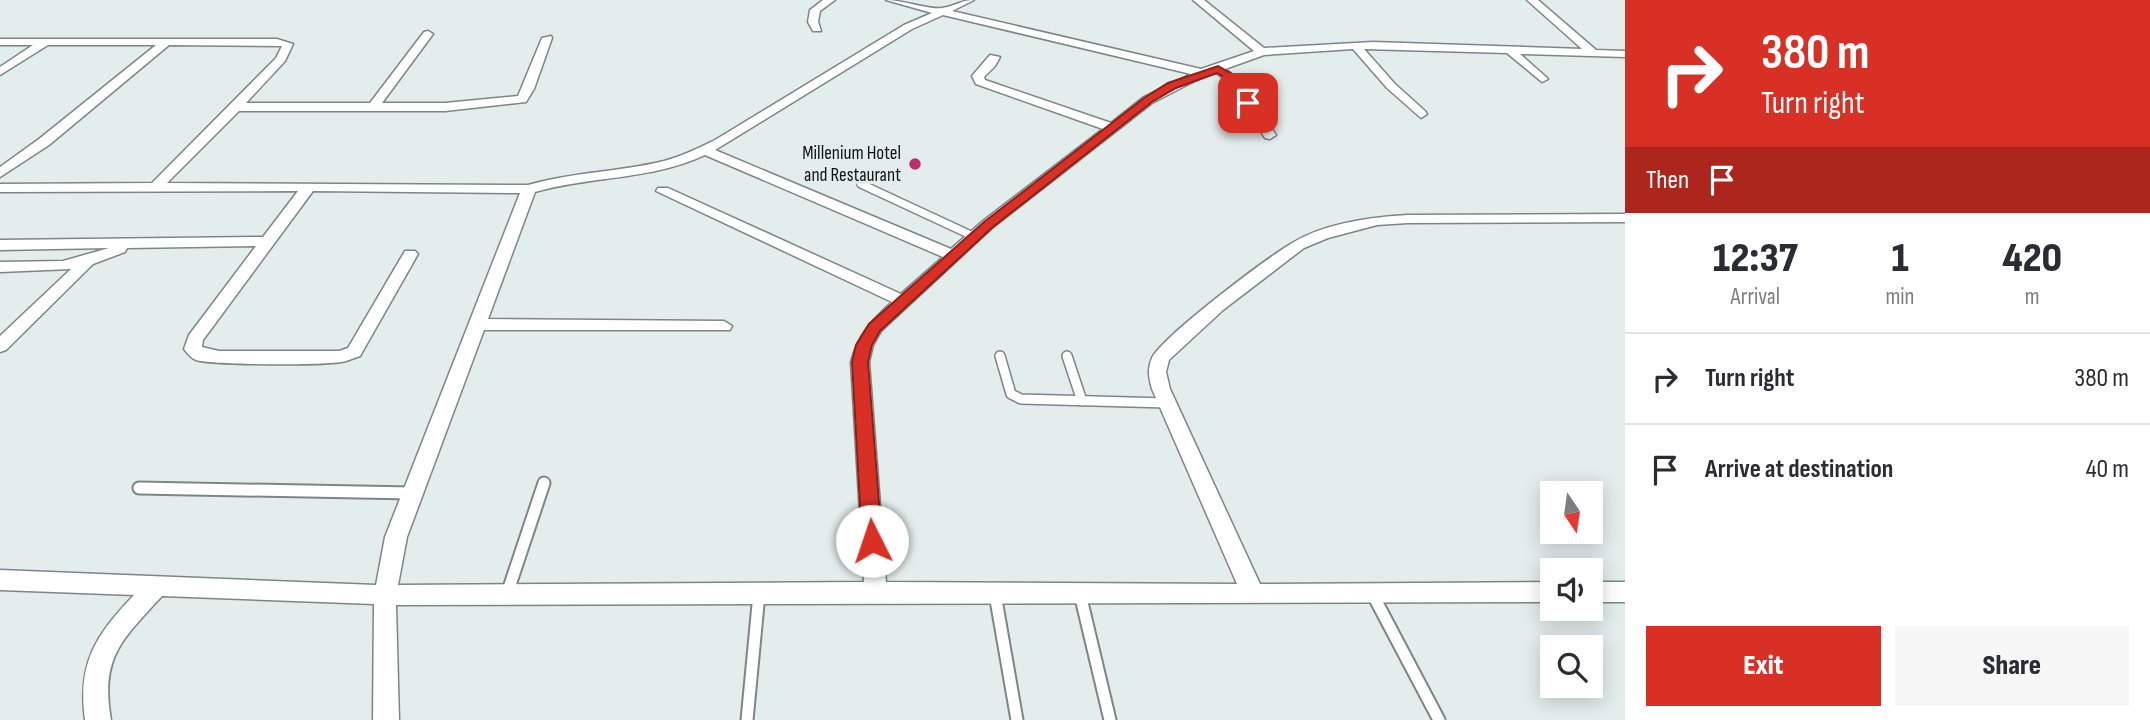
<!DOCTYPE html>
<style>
body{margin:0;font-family:"Sofia Sans Condensed",sans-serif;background:#f7f7f7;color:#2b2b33;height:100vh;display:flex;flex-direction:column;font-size:26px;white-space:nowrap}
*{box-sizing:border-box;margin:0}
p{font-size:23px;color:#7c7c81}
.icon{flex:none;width:38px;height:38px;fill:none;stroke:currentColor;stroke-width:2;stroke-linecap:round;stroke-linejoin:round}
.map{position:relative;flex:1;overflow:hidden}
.side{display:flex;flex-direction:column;background:#fff;width:525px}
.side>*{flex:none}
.banner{background:#d93025;color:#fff;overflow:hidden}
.needle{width:46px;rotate:167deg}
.tools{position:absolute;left:1540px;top:481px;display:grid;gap:14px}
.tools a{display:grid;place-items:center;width:63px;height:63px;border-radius:0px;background:#fff;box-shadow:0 4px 18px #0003;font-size:35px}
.pin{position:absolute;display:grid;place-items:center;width:60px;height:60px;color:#fff;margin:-30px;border-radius:14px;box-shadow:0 4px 10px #0006}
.me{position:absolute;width:77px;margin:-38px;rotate:356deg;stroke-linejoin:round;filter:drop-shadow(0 0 5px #0008)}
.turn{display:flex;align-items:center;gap:24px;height:147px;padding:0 21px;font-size:32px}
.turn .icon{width:91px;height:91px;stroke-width:2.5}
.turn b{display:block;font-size:49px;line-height:60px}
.then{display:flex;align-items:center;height:66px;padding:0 21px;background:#0003;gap:14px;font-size:26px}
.eta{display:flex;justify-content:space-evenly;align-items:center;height:119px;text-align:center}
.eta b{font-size:42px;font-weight:800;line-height:49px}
.cta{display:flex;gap:14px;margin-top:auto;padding:14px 21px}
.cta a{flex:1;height:80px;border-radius:0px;background:#d93025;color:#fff;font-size:28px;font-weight:800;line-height:80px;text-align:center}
.cta a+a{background:#f7f7f7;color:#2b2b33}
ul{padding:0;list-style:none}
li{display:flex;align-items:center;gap:21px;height:91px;padding:0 21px;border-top:2px solid #e1e1e2}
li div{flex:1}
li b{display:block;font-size:26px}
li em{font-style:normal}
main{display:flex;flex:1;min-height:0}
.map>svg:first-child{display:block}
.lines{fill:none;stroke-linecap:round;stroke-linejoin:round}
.lane-far2-casing{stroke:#7d8685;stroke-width:10}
.lane-far1-casing{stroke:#7d8685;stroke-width:12}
.lane-casing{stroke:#7d8685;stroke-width:15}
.street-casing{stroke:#7d8685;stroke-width:3}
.lane-far2{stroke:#fff;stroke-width:7}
.lane-far1{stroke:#fff;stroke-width:9}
.lane{stroke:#fff;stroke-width:11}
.street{fill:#fff;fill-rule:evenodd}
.route{fill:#d93025;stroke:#8d1f18;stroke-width:2}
.poi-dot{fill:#bb306a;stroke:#e3edec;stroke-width:2.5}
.labels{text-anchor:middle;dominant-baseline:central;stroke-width:6;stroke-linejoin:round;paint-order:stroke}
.far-poi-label{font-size:19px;fill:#101413;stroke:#e3edec;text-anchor:end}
</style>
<main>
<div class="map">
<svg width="1625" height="720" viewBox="0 0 1625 720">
<rect width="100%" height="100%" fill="#e3edec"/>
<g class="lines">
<defs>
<polyline id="lane-far2" points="861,184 975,237"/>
<g id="lane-far1">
<polyline points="1000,356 1011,394 1021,399 1167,403"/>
<polyline points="1067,356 1082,401"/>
</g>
<g id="lane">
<polyline points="139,488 412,493"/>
<polyline points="507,594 544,483"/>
<polyline points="995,594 1017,720"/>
<polyline points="1080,594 1110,720"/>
<polyline points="1373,595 1439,720"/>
<polyline points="747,720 759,594"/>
</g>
<g id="street">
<polygon points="823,0 835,0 820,11 818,22 821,31 813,31 808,22 810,10"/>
<path d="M886 0C902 0 930 10 942 8 953 7 961 0 974 0L952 11 1201 69 1254 51 1193 0H1204L1264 48 1373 42 1582 49 1527 0H1538L1596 50 1625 51V57L1520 54 1546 77 1548 79 1542 82 1507 53 1364 49 1395 84 1425 111 1427 114 1421 118 1387 88 1353 49 1264 55 1225 69 1238 79 1276 135 1270 139 1265 138 1230 83 1215 72 1206 75 1152 103 993 227 881 331 873 345 869 362 886 582 1237 584 1152 389C1149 378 1147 369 1152 358 1163 336 1269 256 1294 242 1326 223 1371 217 1408 215L1625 214V222L1408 223 1377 225 1328 238 1304 248 1223 310 1169 360 1166 372 1170 389 1260 584 1552 582V602L396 605 399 720H373L374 604 162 596C122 640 100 657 111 720H85C77 663 96 635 134 595L0 590V570L376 585 385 537 520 193 313 191 203 340 202 347 219 351H339L348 348 405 251H415L418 254 360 356 346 361C330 366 211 365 196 360 191 358 188 354 184 349L189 335 256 246 127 248 125 252 93 264 6 350 0 352V336L71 269 0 272V262L63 261 109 248 0 250V240L263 237 298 191 0 192V184L152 183 276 58 282 46 169 45 49 145 0 177V167L39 139 156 45H48L0 75V67L33 45H0V39H277L293 44 285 61 246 103H370L424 32 428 31 433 34 382 103H445L518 96 542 38 551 36 552 38 534 89 526 102 445 111H239L167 183 528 185C573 172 620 172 664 161 682 156 699 148 715 140L904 25 932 13ZM943 15 1191 74 1144 97 1111 123 985 80 984 77 995 66 1000 57 990 55 972 76 976 84 1103 129 983 221 951 249 715 150 912 29ZM705 155 943 257 901 294 668 188H658L656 191 892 302C872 320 858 335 851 362L864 582 398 585 407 537 484 330H730L732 326 724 321 488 319 535 192C590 176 653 180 705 155Z"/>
<rect x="1591" y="582" width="34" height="20"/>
</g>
</defs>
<use href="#lane-far2" class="lane-far2-casing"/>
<use href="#lane-far1" class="lane-far1-casing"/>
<use href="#lane" class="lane-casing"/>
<use href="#street" class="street-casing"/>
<use href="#lane-far2" class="lane-far2"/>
<use href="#lane-far1" class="lane-far1"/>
<use href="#lane" class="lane"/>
<use href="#street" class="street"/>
</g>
<polygon class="route" points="1218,66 1234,75 1254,103 1252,105 1244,105 1227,79 1217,73 1176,88 1152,102 993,227 880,331 872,345 868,362 882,541 879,546 872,549 865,546 862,541 852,362 856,345 869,324 984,222 1144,98 1168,83"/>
<circle class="poi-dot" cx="915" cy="164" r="7"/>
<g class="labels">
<g class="far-poi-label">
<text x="901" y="153">Millenium Hotel<tspan x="901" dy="22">and Restaurant</tspan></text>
</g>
</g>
</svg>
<div class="tools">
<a><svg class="needle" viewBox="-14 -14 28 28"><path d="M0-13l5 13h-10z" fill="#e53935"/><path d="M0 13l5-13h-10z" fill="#7c7c81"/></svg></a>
<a><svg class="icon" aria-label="sound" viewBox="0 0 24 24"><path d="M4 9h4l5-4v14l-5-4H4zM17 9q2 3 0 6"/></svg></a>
<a><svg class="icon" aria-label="search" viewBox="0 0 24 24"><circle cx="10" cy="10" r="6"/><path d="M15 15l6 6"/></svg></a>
</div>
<div class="pin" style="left:1248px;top:103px;background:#d93025"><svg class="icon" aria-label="arrive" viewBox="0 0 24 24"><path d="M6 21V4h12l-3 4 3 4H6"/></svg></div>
<svg class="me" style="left:872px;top:541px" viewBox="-20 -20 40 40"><circle r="19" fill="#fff"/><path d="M0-13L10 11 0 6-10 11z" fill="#d93025"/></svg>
</div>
<section class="side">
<div class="banner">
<div class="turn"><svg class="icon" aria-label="right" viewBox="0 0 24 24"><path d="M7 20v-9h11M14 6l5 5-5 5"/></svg><div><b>380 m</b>Turn right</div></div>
<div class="then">Then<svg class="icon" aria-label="arrive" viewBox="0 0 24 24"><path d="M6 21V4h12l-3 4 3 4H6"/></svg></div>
</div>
<div class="eta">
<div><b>12:37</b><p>Arrival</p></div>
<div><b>1</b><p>min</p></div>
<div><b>420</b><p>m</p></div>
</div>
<ul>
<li><svg class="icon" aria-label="right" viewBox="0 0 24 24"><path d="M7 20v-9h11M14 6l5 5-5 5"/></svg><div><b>Turn right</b></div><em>380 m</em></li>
<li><svg class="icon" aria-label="arrive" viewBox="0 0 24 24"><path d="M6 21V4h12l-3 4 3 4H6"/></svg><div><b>Arrive at destination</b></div><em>40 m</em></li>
</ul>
<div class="cta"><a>Exit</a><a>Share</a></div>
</section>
</main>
